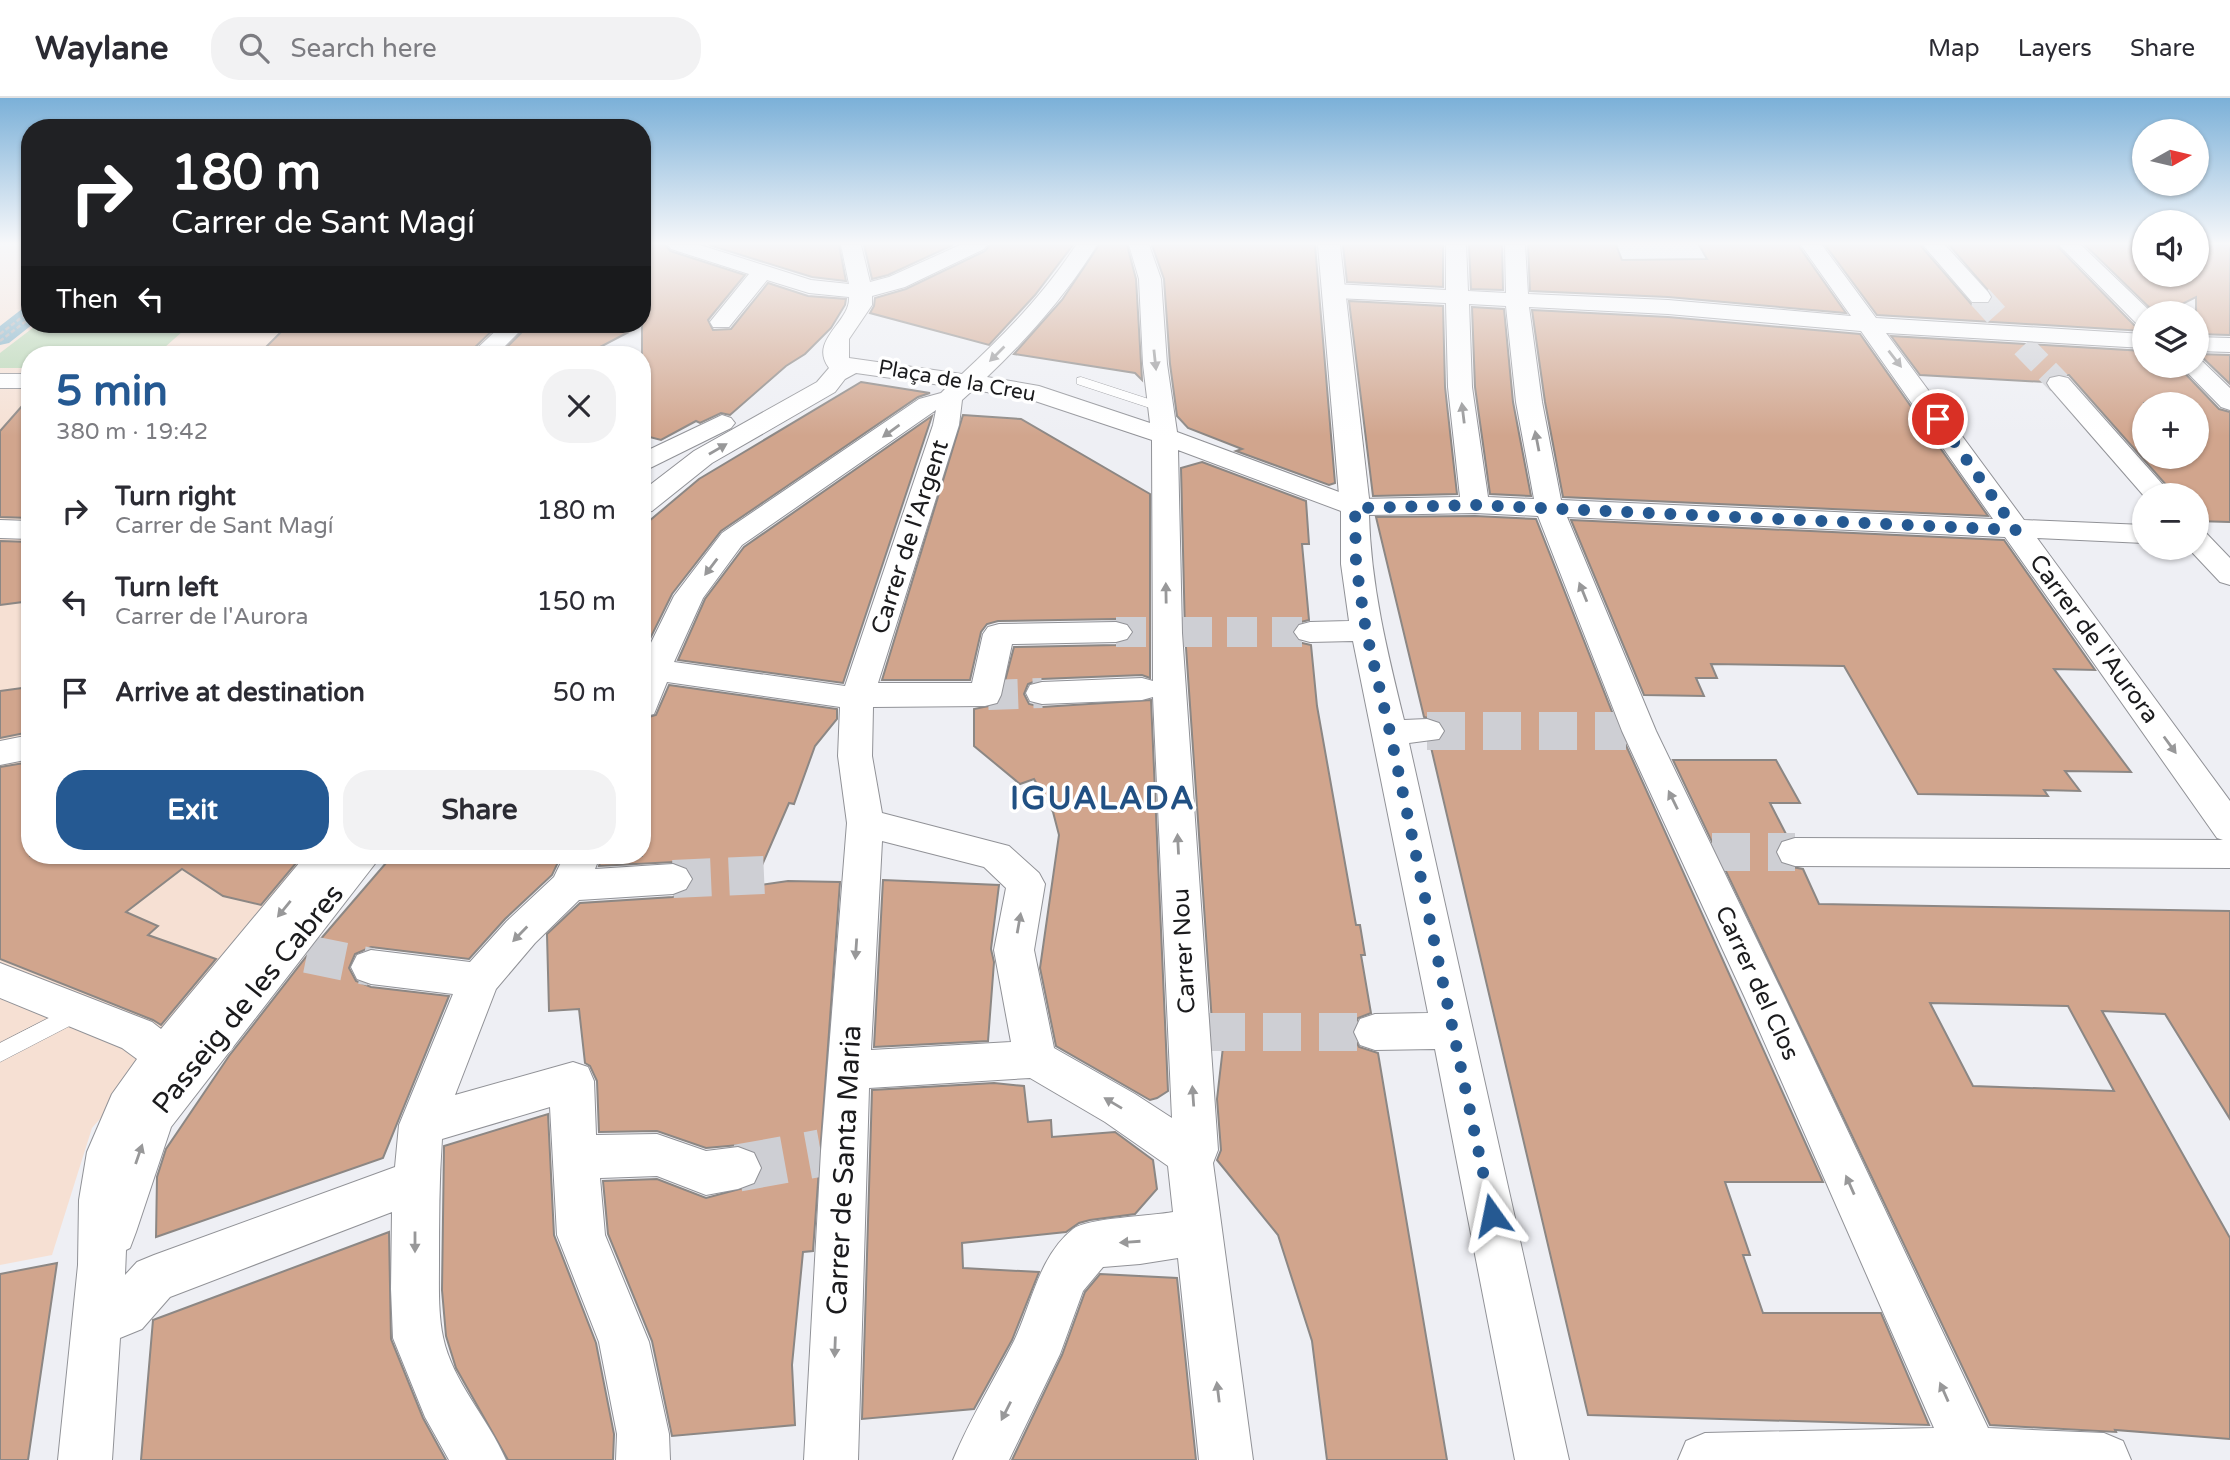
<!DOCTYPE html>
<meta charset="utf-8">
<style>
body{margin:0;font-family:"Varela Round",sans-serif;background:#f2f2f3;color:#2b2b33;height:100vh;display:flex;flex-direction:column;font-size:26px;white-space:nowrap}
*{box-sizing:border-box;margin:0}
p{font-size:23px;color:#7c7c81}
.icon{flex:none;width:38px;height:38px;fill:none;stroke:currentColor;stroke-width:2;stroke-linecap:round;stroke-linejoin:round}
.map{position:relative;flex:1;overflow:hidden}
.drawer{position:absolute;left:21px;top:248px;width:630px;height:518px;display:flex;flex-direction:column;background:#fff;border-radius:28px;box-shadow:0 2px 5px #0004}
.drawer>*{flex:none}
.hud{position:absolute;left:21px;top:21px;width:630px;height:214px;border-radius:28px;box-shadow:0 2px 5px #0004;background:#202124;color:#fff;overflow:hidden}
.needle{width:46px;rotate:82deg}
.fabs{position:absolute;left:2132px;top:21px;display:grid;gap:14px}
.fabs a{display:grid;place-items:center;width:77px;height:77px;border-radius:50%;background:#fff;box-shadow:0 2px 5px #0004;font-size:35px}
.pin{position:absolute;display:grid;place-items:center;width:60px;height:60px;color:#fff;margin:-30px;border:4px solid #fff;border-radius:50%;box-shadow:0 2px 7px #0007}
.me{position:absolute;width:77px;margin:-38px;rotate:348deg;stroke-linejoin:round;filter:drop-shadow(0 0 5px #0008)}
.turn{display:flex;align-items:center;gap:24px;height:147px;padding:0 35px;font-size:32px}
.turn .icon{width:91px;height:91px;stroke-width:2.5}
.turn b{display:block;font-size:49px;line-height:60px}
.then{display:flex;align-items:center;height:66px;padding:0 35px;background:#0003;gap:14px;font-size:26px}
.round{display:grid;place-items:center;flex:none;width:74px;height:74px;border-radius:28px;background:#f2f2f3}
.headline{display:flex;align-items:center;justify-content:space-between;height:119px;padding:0 35px}
h1{font-size:42px;font-weight:700;line-height:52px;color:#255992}
.button{display:flex;gap:14px;margin-top:auto;padding:14px 35px}
.button a{flex:1;height:80px;border-radius:28px;background:#255992;color:#fff;font-size:28px;font-weight:700;line-height:80px;text-align:center}
.button a+a{background:#f2f2f3;color:#2b2b33}
ul{padding:0;list-style:none}
li{display:flex;align-items:center;gap:21px;height:91px;padding:0 35px}
li div{flex:1}
li b{display:block;font-size:26px}
li em{font-style:normal}
header{display:flex;align-items:center;gap:42px;box-sizing:border-box;height:98px;padding:0 35px;background:#fff;border-bottom:2px solid #e1e1e2}
header strong{font-size:33px}
nav{display:flex;gap:38px;margin-inline-start:auto;font-size:24px}
.search{width:490px;height:63px;background:#f2f2f3;display:flex;align-items:center;gap:18px;box-sizing:border-box;padding:0 24px;border-radius:28px;color:#7c7c81;font-size:26px}
.map>svg:first-child{display:block}
.industrial{fill:#f6e0d3}
.green{fill:#b7d5b1}
.lines{fill:none;stroke-linecap:round;stroke-linejoin:round}
.canal{fill:#79abc1;fill-rule:evenodd}
.building{fill:#d1a58d;stroke:#8c8784;stroke-width:2;fill-rule:evenodd}
.street-tunnel-far3{stroke:#cecfd4;stroke-width:24;stroke-dasharray:24 11;stroke-linecap:butt}
.street-tunnel-far2{stroke:#cecfd4;stroke-width:30;stroke-dasharray:30 15;stroke-linecap:butt}
.street-tunnel-far1{stroke:#cecfd4;stroke-width:38;stroke-dasharray:38 18;stroke-linecap:butt}
.street-tunnel{stroke:#cecfd4;stroke-width:47;stroke-dasharray:47 24;stroke-linecap:butt}
.lane-casing{stroke:#919297;stroke-width:1}
.street-casing{stroke:#919297;stroke-width:2}
.secondary-casing{stroke:#919297;stroke-width:2}
.path{stroke:#adaeb2;stroke-width:2.5;stroke-dasharray:4.5 2.5;stroke-linecap:butt}
.lane{fill:#fff;fill-rule:evenodd}
.street{fill:#fff;fill-rule:evenodd}
.secondary{fill:#fff;fill-rule:evenodd}
.oneway{fill:#989899}
.route{stroke:#255992;stroke-width:12;stroke-dasharray:0 21.6}
.labels{text-anchor:middle;dominant-baseline:central;stroke-width:7;stroke-linejoin:round;paint-order:stroke}
.far-street-label{font-size:21px;fill:#1b1b1d;stroke:#fff}
.street-label{font-size:24px;fill:#1b1b1d;stroke:#fff}
.near-street-label{font-size:28px;fill:#1b1b1d;stroke:#fff}
.district-label{font-size:32px;font-weight:bold;letter-spacing:2px;fill:#215083;stroke:#fff}
</style>
<header>
<strong>Waylane</strong>
<div class="search"><svg class="icon" aria-label="search" viewBox="0 0 24 24"><circle cx="10" cy="10" r="6"/><path d="M15 15l6 6"/></svg>Search here</div>
<nav><a>Map</a><a>Layers</a><a>Share</a></nav>
</header>
<div class="map">
<svg width="2230" height="1362" viewBox="0 0 2230 1362">
<rect width="100%" height="100%" fill="#eeeff4"/>
<polygon class="industrial" points="0,147 30,147 30,226 610,226 579,257 30,257 30,758 317,758 227,875 92,1030 52,1157 0,1167"/>
<polygon class="green" points="38,226 191,226 156,257 30,257 30,270 0,270 0,255"/>
<g class="lines">
<polygon class="canal" points="30,209 30,226 33,226 9,245 0,247 0,228 22,211"/>
</g>
<g class="building">
<polygon points="642,147 665,147 670,153 745,177 708,222 713,232 731,231 768,185 808,198 846,201 845,207 831,230 805,256 786,268 730,317 721,315 700,325 696,323 661,342 642,337 642,227 585,257 499,257 530,226 642,226"/>
<polygon points="709,147 839,147 846,183 812,179"/>
<polygon points="864,147 953,147 888,177 872,181"/>
<polygon points="990,147 1073,147 1035,197 989,247 870,215 874,208 875,200 906,191 985,153"/>
<polygon points="1099,147 1127,147 1136,181 1142,282 1135,275 1014,256 1062,202"/>
<polygon points="1152,147 1315,147 1335,385 1329,387 1236,353 1242,351 1188,330 1177,318 1170,266 1164,181"/>
<polygon points="1343,147 1443,147 1443,189 1347,184"/>
<polygon points="1469,147 1502,147 1503,192 1471,191"/>
<polygon points="1528,147 1616,147 1622,162 1707,161 1699,147 1798,147 1846,215 1668,199 1530,193"/>
<polygon points="1825,147 1920,147 1972,207 1988,207 1993,198 1949,147 2056,147 2134,227 2144,229 2144,233 1877,217"/>
<polygon points="2085,147 2144,147 2144,177 2196,177 2196,147 2230,147 2230,237 2196,236 2196,199 2164,215 2155,215"/>
<polygon points="1349,203 1443,208 1445,289 1457,396 1373,398"/>
<polygon points="1472,209 1504,211 1513,304 1531,398 1490,396 1475,289"/>
<polygon points="1532,212 1668,219 1860,236 1988,418 1563,399 1545,304"/>
<polygon points="289,226 499,226 467,257 258,257"/>
<path d="M1891 238 2144 253V268H2178L2219 311 2230 314V424L2196 423V397H2175L2069 277H2049L2045 284 1920 277ZM2144 305 2196 306V359H2144Z"/>
<polygon points="2196,256 2230,257 2230,286 2204,261 2196,259"/>
<polygon points="861,284 930,295 918,299 721,433 672,496 642,557 642,429 699,381"/>
<polygon points="30,299 30,420 0,419 0,333"/>
<polygon points="963,317 1021,321 1150,396 1150,580 1142,577 1041,581 1028,586 1024,596 1029,606 1042,609 1151,602 1168,993 1157,1000 1150,1002 1056,948 1040,870 1059,737 1053,714 1034,681 1020,686 974,648 974,611 999,606 1014,549 1116,547 1129,543 1134,532 1128,524 1116,521 998,523 987,526 981,534 970,582 882,582"/>
<polygon points="932,318 843,585 678,562 705,501 744,449"/>
<polygon points="1202,364 1306,403 1309,446 1302,446 1309,522 1297,525 1291,534 1298,544 1311,547 1317,608 1356,827 1360,827 1365,857 1361,857 1371,915 1358,920 1352,935 1359,949 1378,955 1447,1362 1327,1362 1312,1243 1278,1137 1217,1062 1221,1052 1217,1001 1226,923 1213,939 1185,535 1181,370"/>
<polygon points="1475,418 1536,421 1620,634 1823,1084 1725,1084 1750,1157 1743,1157 1763,1215 1881,1215 1929,1327 1588,1317 1430,645 1441,642 1446,632 1440,623 1424,619 1376,419"/>
<polygon points="1571,422 2004,442 2095,572 2054,571 2131,674 2065,673 2080,693 2044,692 2048,698 1918,696 1844,568 1711,566 1717,580 1696,580 1704,598 1644,597"/>
<polygon points="0,443 30,444 30,503 0,507"/>
<polygon points="669,587 837,611 837,621 815,648 794,706 789,705 753,788 788,783 840,784 813,1153 803,1154 792,1267 795,1327 672,1338 652,1243 608,1136 603,1083 657,1081 706,1100 755,1087 763,1069 755,1053 739,1047 706,1050 657,1033 599,1034 597,983 590,968 585,965 579,911 549,913 547,836 580,805 673,799 687,793 694,782 688,770 674,764 599,768 602,758 642,758 642,621 656,617"/>
<polygon points="30,589 30,634 0,640 0,593"/>
<path d="M1673 662H1776L1800 705H1770L1788 740 1780 743 1775 755 1781 767 1803 771 1819 806 2230 813V1021L2165 916 2102 913 2230 1140V1341L2115 1332 2116 1334 1990 1327ZM1930 905 2068 908 2114 993 1973 988Z"/>
<polygon points="30,664 30,758 302,758 261,807 223,798 182,771 126,814 158,828 148,837 216,861 161,927 153,922 0,861 0,669"/>
<polygon points="392,758 561,758 552,777 505,821 469,861 371,849 355,856 349,870 356,883 371,889 449,898 383,1060 156,1139 157,1079 166,1051 229,958 313,850"/>
<polygon points="883,782 999,787 991,851 994,864 988,943 874,949"/>
<polygon points="994,985 1024,988 1028,1024 1051,1022 1052,1039 1115,1034 1153,1062 1157,1091 1135,1116 1090,1122 1079,1125 1066,1134 962,1145 963,1170 1039,1174 1012,1242 974,1311 862,1321 872,992"/>
<polygon points="548,1016 554,1137 596,1245 614,1336 613,1362 508,1362 456,1270 446,1238 442,1192 444,1048"/>
<polygon points="389,1134 391,1241 423,1320 446,1362 141,1362 153,1222"/>
<polygon points="57,1165 28,1362 0,1362 0,1176"/>
<polygon points="1100,1176 1177,1180 1196,1362 1012,1362 1062,1257 1085,1194"/>
</g>
<g class="lines">
<g class="street-tunnel-far3">
<polyline points="1980,199 2001,222"/>
<polyline points="2023,248 2059,285"/>
</g>
<g class="street-tunnel-far2">
<polyline points="1116,534 1156,534"/>
<polyline points="1182,534 1310,534"/>
<polyline points="988,597 1042,595"/>
</g>
<g class="street-tunnel-far1">
<polyline points="1427,633 1626,633"/>
<polyline points="1712,754 1795,754"/>
<polyline points="673,781 764,777"/>
<polyline points="307,856 371,869"/>
<polyline points="1207,934 1375,934"/>
</g>
<polyline class="street-tunnel" points="738,1070 821,1055"/>
<defs>
<g id="lane">
<polygon points="1081,279 1164,306 1166,309 1160,313 1156,312 1077,286 1077,280"/>
<polygon points="78,905 85,908 88,914 85,920 0,964 0,945"/>
</g>
<g id="street">
<path d="M668 147H700L811 182 849 186 841 147H861L870 184 889 179 960 147H987L984 151 905 189 872 198V207L849 241V260L962 276C1004 237 1045 195 1076 147H1097C1067 196 1028 240 987 279L1039 288 1150 325 1143 266 1139 181 1129 147H1149L1161 181 1167 266 1177 334 1358 401 1460 399 1448 289 1446 205 1335 200 1327 198 1324 193 1327 188 1335 186 1446 192V147H1466L1468 193 1506 195 1505 147H1525L1528 196 1668 202 1851 218 1801 147H1822L1876 220 2144 236V250L1886 235 2024 422 2144 427V445L2037 440 2230 703V770L1795 768 1782 764 1777 754 1782 744 1795 740 2223 742 2217 740 2005 439 1567 419 1656 633 1785 900 1988 1330 2104 1335 2123 1343 2131 1362H1678L1686 1343 1705 1335 1934 1330 1745 900 1622 633 1538 418 1475 415 1369 417C1371 488 1387 553 1404 622L1427 621 1439 625 1444 633 1439 641 1409 645 1569 1362H1515L1435 951 1375 952 1360 947 1354 934 1360 921 1375 916 1428 915 1353 543 1310 544 1299 541 1294 534 1299 527 1310 524 1349 523 1341 466V413L1178 352 1182 535 1218 1052 1213 1065 1253 1362H1199L1178 1160 1140 1166 1103 1169 1083 1193 1060 1256 1009 1362H953C970 1321 994 1282 1014 1243 1032 1205 1039 1158 1073 1131 1086 1120 1152 1118 1173 1114L1168 1068 1105 1024 1030 980 869 990 858 1362H804L821 1053 847 725 838 658 840 609 667 584 654 616 642 619 644 559 674 498 722 435 919 301 941 295 948 288 856 275 845 281 835 294 712 365 652 413 642 415V393L694 353 817 284 829 270C808 242 851 224 849 199L809 195 767 182 729 229H713L710 224 749 176 671 151ZM1469 206 1506 208 1516 304 1534 401 1488 399 1472 289ZM1529 209 1668 216 1861 233 1993 421 1561 402 1542 304ZM973 292 1026 300 1152 342 1153 583 1142 580 1042 584 1030 587 1026 595 1030 603 1042 606 1142 602 1153 599 1172 1020 1135 996 1054 950 1034 852 1045 786 1039 775 1009 748 882 715 872 658 873 609 985 608 997 605 1001 597 1012 546 1116 544 1127 541 1132 534 1127 527 1116 524 999 526 988 529 983 536 972 585H878L959 327 962 302ZM936 312 933 327 845 588 674 564 703 500 742 447ZM882 743 984 769 1006 790 994 852 1011 944 871 952Z"/>
<polygon points="1923,147 1945,147 1988,194 1991,199 1988,204 1972,204"/>
<polygon points="2059,147 2081,147 2152,215 2144,215 2144,227 2136,225"/>
<polygon points="503,226 527,226 496,257 470,257"/>
<polygon points="2196,239 2230,240 2230,254 2196,253"/>
<polygon points="2196,262 2202,263 2230,290 2230,312 2221,309 2181,268 2196,268"/>
<rect x="0" y="276" width="30" height="14"/>
<polygon points="2059,278 2068,280 2172,397 2144,398 2050,290 2047,285 2050,280"/>
<polygon points="722,317 731,320 735,325 731,330 642,374 642,355"/>
<polygon points="0,422 30,423 30,441 0,440"/>
<polygon points="2196,432 2206,435 2230,460 2230,487 2220,484 2188,450 2196,450"/>
<polygon points="30,637 30,661 0,667 0,643"/>
<path d="M305 758H381L171 1029 136 1134 130 1150 126 1152 125 1177 137 1164 154 1157 395 1069 399 1027 453 896 371 886 357 881 351 869 357 857 371 852 470 864 507 823 554 779 564 758H600L595 771 673 766 686 771 692 781 686 791 673 796 579 802 535 845 496 891 455 997 573 964 588 969 594 983 596 1037 657 1036 706 1053 738 1049 754 1055 761 1070 754 1085 738 1091 706 1097 657 1078 600 1080 605 1137 649 1244 669 1336 670 1362H616L617 1336 599 1244 557 1137 550 1009 442 1041C439 1082 439 1123 439 1164 439 1188 438 1215 443 1239 452 1283 488 1320 506 1362H449L425 1319 393 1240 391 1191 392 1114 170 1199 142 1231 120 1240 112 1362H58L78 1167 79 1102 87 1054 112 996 137 961 122 950 0 900V865L152 924 161 931Z"/>
</g>
<polygon id="secondary" points="1318,147 1340,147 1370,409 1366,415 1355,418 1344,415 1340,409"/>
</defs>
<use href="#lane" class="lane-casing"/>
<use href="#street" class="street-casing"/>
<use href="#secondary" class="secondary-casing"/>
<g class="path">
<polyline points="0,236 30,213"/>
<polyline points="0,243 30,220"/>
</g>
<use href="#lane" class="lane"/>
<use href="#street" class="street"/>
<use href="#secondary" class="secondary"/>
</g>
<defs><path id="oneway-solid" d="M-6-.8H1V-3.2L6.5 0L1 3.2V.8H-6Z" transform="scale(1.75)"/></defs>
<g class="oneway">
<use href="#oneway-solid" transform="translate(997 256) rotate(135)"/>
<use href="#oneway-solid" transform="translate(1895 261) rotate(52)"/>
<use href="#oneway-solid" transform="translate(1155 262) rotate(84)"/>
<use href="#oneway-solid" transform="translate(1463 315) rotate(-97)"/>
<use href="#oneway-solid" transform="translate(891 333) rotate(144)"/>
<use href="#oneway-solid" transform="translate(1537 343) rotate(-101)"/>
<use href="#oneway-solid" transform="translate(718 351) rotate(-30)"/>
<use href="#oneway-solid" transform="translate(711 469) rotate(127)"/>
<use href="#oneway-solid" transform="translate(1583 494) rotate(-112)"/>
<use href="#oneway-solid" transform="translate(1166 495) rotate(-91)"/>
<use href="#oneway-solid" transform="translate(2170 647) rotate(54)"/>
<use href="#oneway-solid" transform="translate(1673 702) rotate(-116)"/>
<use href="#oneway-solid" transform="translate(1178 746) rotate(-93)"/>
<use href="#oneway-solid" transform="translate(284 811) rotate(129)"/>
<use href="#oneway-solid" transform="translate(1019 825) rotate(-80)"/>
<use href="#oneway-solid" transform="translate(520 836) rotate(134)"/>
<use href="#oneway-solid" transform="translate(856 851) rotate(94)"/>
<use href="#oneway-solid" transform="translate(1193 998) rotate(-94)"/>
<use href="#oneway-solid" transform="translate(1113 1005) rotate(-149)"/>
<use href="#oneway-solid" transform="translate(139 1056) rotate(-71)"/>
<use href="#oneway-solid" transform="translate(1850 1087) rotate(-114)"/>
<use href="#oneway-solid" transform="translate(415 1144) rotate(90)"/>
<use href="#oneway-solid" transform="translate(1130 1144) rotate(176)"/>
<use href="#oneway-solid" transform="translate(835 1249) rotate(92)"/>
<use href="#oneway-solid" transform="translate(1218 1294) rotate(-97)"/>
<use href="#oneway-solid" transform="translate(1944 1294) rotate(-114)"/>
<use href="#oneway-solid" transform="translate(1006 1313) rotate(117)"/>
</g>
<linearGradient id="sky" x2="0" y2="1"><stop stop-color="#7bb0d8"/><stop offset="0.43" stop-color="#f7f8fa"/><stop offset="1" stop-color="#f7f8fa" stop-opacity="0"/></linearGradient>
<rect width="2230" height="338" fill="url(#sky)"/>
<g class="lines">
<polyline class="route" points="1492,1117 1390,634 1366,533 1356,466 1355,410 1475,407 2016,432 1938,321"/>
</g>
<g class="labels">
<g class="far-street-label">
<text transform="translate(957 283) rotate(10)">Plaça de la Creu</text>
</g>
<g class="street-label">
<text transform="translate(910 439) rotate(-72)">Carrer de l'Argent</text>
<text transform="translate(2094 541) rotate(54)">Carrer de l'Aurora</text>
<text transform="translate(1184 853) rotate(-93)">Carrer Nou</text>
<text transform="translate(1757 885) rotate(65)">Carrer del Clos</text>
</g>
<g class="near-street-label">
<text transform="translate(248 901) rotate(-51)">Passeig de les Cabres</text>
<text transform="translate(844 1072) rotate(-87)">Carrer de Santa Maria</text>
</g>
<g class="district-label">
<text x="1103" y="701">IGUALADA</text>
</g>
</g>
</svg>
<div class="fabs">
<a><svg class="needle" viewBox="-14 -14 28 28"><path d="M0-13l5 13h-10z" fill="#e53935"/><path d="M0 13l5-13h-10z" fill="#7c7c81"/></svg></a>
<a><svg class="icon" aria-label="sound" viewBox="0 0 24 24"><path d="M4 9h4l5-4v14l-5-4H4zM17 9q2 3 0 6"/></svg></a>
<a><svg class="icon" aria-label="layers" viewBox="0 0 24 24"><path d="M12 4l9 5-9 5-9-5zM3 14l9 5 9-5"/></svg></a>
<a>+</a>
<a>−</a>
</div>
<div class="pin" style="left:1938px;top:321px;background:#d93025"><svg class="icon" aria-label="arrive" viewBox="0 0 24 24"><path d="M6 21V4h12l-3 4 3 4H6"/></svg></div>
<svg class="me" style="left:1492px;top:1117px" viewBox="-20 -20 40 40"><path d="M0-17L14 15 0 8-14 15z" fill="#255992" stroke="#fff" stroke-width="4"/></svg>
<div class="hud">
<div class="turn"><svg class="icon" aria-label="right" viewBox="0 0 24 24"><path d="M7 20v-9h11M14 6l5 5-5 5"/></svg><div><b>180 m</b>Carrer de Sant Magí</div></div>
<div class="then">Then<svg class="icon" aria-label="left" viewBox="0 0 24 24"><path d="M17 20v-9H6M10 6l-5 5 5 5"/></svg></div>
</div>
<section class="drawer">
<div class="headline"><div><h1>5 min</h1><p>380 m · 19:42</p></div><a class="round"><svg class="icon" aria-label="close" viewBox="0 0 24 24"><path d="M6 6l12 12M18 6L6 18"/></svg></a></div>
<ul>
<li><svg class="icon" aria-label="right" viewBox="0 0 24 24"><path d="M7 20v-9h11M14 6l5 5-5 5"/></svg><div><b>Turn right</b><p>Carrer de Sant Magí</p></div><em>180 m</em></li>
<li><svg class="icon" aria-label="left" viewBox="0 0 24 24"><path d="M17 20v-9H6M10 6l-5 5 5 5"/></svg><div><b>Turn left</b><p>Carrer de l'Aurora</p></div><em>150 m</em></li>
<li><svg class="icon" aria-label="arrive" viewBox="0 0 24 24"><path d="M6 21V4h12l-3 4 3 4H6"/></svg><div><b>Arrive at destination</b></div><em>50 m</em></li>
</ul>
<div class="button"><a>Exit</a><a>Share</a></div>
</section>
</div>
